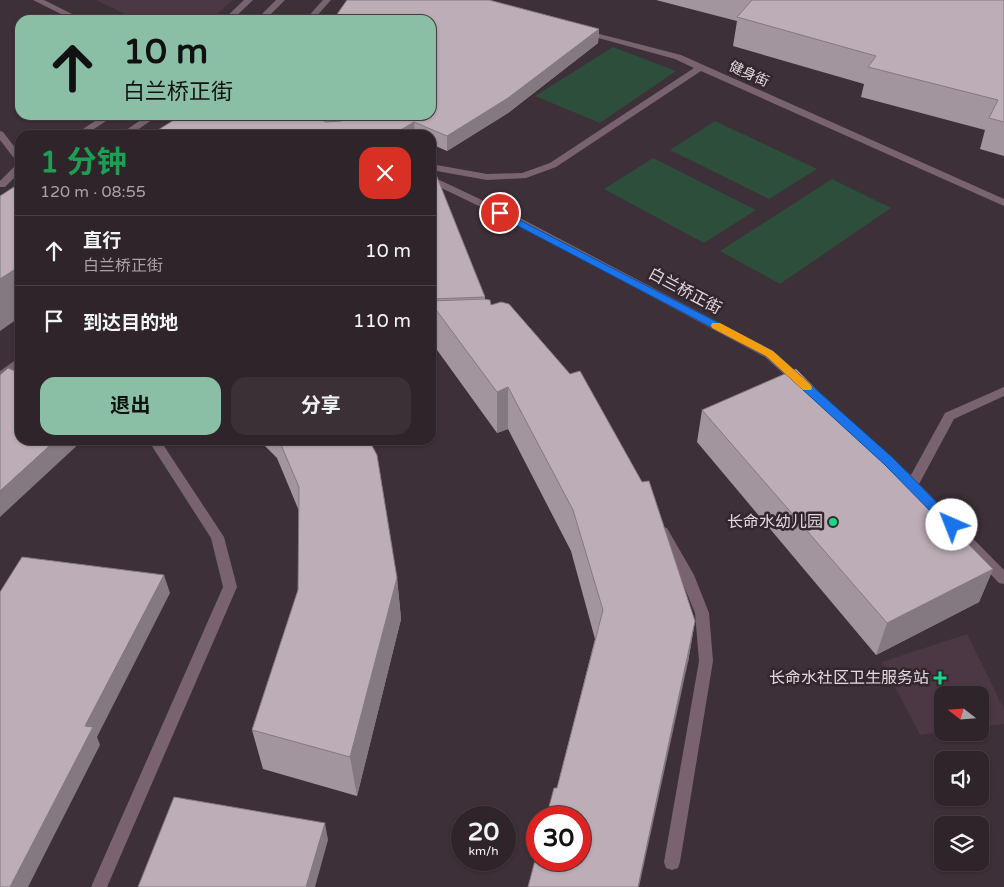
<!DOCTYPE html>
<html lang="zh">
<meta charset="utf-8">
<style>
body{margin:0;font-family:"Varela Round","Noto Sans SC",sans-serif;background:#3a3036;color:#f1f3f6;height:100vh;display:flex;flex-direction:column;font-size:19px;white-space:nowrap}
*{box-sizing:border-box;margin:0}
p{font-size:16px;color:#a7a4a8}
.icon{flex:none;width:28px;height:28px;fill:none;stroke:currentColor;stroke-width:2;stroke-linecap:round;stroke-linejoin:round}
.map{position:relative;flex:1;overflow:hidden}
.side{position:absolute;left:15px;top:130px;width:421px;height:315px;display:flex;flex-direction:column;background:#2e242a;border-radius:15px;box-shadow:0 1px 4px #0004,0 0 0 1px #494147}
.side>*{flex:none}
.top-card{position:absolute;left:15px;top:15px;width:421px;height:105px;border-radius:15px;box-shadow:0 1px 4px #0004,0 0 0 1px #494147;background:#8abfa5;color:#111;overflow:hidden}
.needle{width:32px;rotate:287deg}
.tools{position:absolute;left:934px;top:686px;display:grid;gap:10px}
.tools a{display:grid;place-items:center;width:55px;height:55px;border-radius:10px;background:#2e242a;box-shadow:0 1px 4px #0004,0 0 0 1px #494147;font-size:25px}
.speed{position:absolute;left:451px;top:806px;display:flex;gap:10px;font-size:25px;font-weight:700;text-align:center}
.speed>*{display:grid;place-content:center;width:65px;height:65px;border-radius:50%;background:#2e242a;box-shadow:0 1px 4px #0004,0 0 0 1px #494147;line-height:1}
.speed small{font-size:12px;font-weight:400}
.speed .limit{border:8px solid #d22;background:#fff;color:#111}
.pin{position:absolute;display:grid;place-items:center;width:42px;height:42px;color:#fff;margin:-21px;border:2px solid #fff;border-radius:50%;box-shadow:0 1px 5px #0007}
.me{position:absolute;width:55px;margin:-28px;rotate:316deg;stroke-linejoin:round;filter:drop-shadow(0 0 4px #0008)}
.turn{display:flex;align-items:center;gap:18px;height:105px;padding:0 25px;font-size:22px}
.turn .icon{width:65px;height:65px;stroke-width:2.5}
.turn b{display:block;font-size:35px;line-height:42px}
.round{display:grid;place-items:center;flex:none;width:52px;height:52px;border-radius:15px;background:#3a3036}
.headline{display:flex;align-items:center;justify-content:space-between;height:85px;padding:0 25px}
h1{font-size:30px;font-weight:700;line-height:38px;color:#1e9e55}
.cta{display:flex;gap:10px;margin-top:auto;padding:10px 25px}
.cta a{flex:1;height:58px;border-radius:15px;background:#8abfa5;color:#111;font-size:20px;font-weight:700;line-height:58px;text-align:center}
.cta a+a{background:#3a3036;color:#f1f3f6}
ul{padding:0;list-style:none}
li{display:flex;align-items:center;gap:15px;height:70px;padding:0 25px;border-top:1px solid #494147}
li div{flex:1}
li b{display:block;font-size:19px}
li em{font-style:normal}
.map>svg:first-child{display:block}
.built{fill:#4b3844}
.green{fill:#2d4e3b}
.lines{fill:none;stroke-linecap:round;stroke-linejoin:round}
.minor{fill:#7a6371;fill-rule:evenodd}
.wall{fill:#a3959d}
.shaded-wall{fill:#847980}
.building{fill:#bdadb7;stroke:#847980}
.route{fill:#1a73e8;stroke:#114b97}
.slow{fill:#f59e0b}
.poi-dot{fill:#17d989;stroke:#33262e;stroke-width:2}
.labels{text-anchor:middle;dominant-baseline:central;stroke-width:5;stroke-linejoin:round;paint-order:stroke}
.far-street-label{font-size:14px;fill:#e2d9de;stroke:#33262e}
.street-label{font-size:16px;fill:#e2d9de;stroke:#33262e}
.poi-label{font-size:16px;fill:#e2d9de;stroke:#33262e;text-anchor:end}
</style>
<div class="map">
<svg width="1004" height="887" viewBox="0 0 1004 887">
<rect width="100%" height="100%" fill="#3d3038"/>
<g class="built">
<polygon points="96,0 233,0 210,20 137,20"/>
<polygon points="967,634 1004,709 1004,724 980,727 980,695 942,695 942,732 920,735 882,662"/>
</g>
<g class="green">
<polygon points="613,47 676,71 600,123 535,96"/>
<polygon points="715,121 817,169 769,199 670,150"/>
<polygon points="653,158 756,210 704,243 604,189"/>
<polygon points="832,179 891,208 780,284 720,251"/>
</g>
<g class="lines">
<g class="minor">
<polygon points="33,0 44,0 84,20 73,20"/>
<polygon points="244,0 253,0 232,20 223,20"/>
<polygon points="276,0 285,0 265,20 256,20"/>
<polygon points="323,0 331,0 313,20 305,20"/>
<polygon points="580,29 681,55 1004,199 1004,206 701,71 556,167 526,178 487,180 431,170 431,164 487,174 522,173 550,163 694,68 675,59 580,33"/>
<polygon points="104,115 115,115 85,135 74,135"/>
<polygon points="148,115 159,115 130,135 119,135"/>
<polygon points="0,131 3,132 20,154 20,163 17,162 0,140"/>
<polygon points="20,163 20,172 5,187 0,187 0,181 17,164"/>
<polygon points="431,176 522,219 773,351 807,383 805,386 797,386 765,357 514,223 431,183"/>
<polygon points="20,357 20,367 0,381 0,371"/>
<polygon points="1004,387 1004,396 954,419 919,484 1004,570 1004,584 999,583 885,464 851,433 857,429 861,430 911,475 945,413"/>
<polygon points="148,440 160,440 224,537 237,587 107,887 91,887 223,587 211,538"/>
<polygon points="662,527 667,528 694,575 709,613 713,661 680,862 678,868 672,870 666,868 664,862 699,661 695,613 680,576 655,532 657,528"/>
</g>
</g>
<g class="wall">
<polygon points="656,0 1004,0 1004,156 980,149 985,130 861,97 864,84 733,46 737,21"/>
<polygon points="599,29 598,43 508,113 447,151 431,144 431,135 150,135 182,115 431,115"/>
<polygon points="431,172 485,297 485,300 491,305 695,621 688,662 557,788 595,639 571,551 508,429 497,433 432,343"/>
<polygon points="702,410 993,569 979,602 876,655 697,442"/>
<polygon points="259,440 369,440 397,578 401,619 357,796 263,769 252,730 298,590 299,511 277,458"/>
</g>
<g class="shaded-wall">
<polygon points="599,29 598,43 508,113 447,151 447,136"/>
<polygon points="414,122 415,135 392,135"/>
<polygon points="20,266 20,317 0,331 0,279"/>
<polygon points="508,387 508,429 497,433 497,392"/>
<polygon points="56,440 83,440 0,517 0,491"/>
<polygon points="993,569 979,602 876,655 887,623"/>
<polygon points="164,575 170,593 97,737 100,745 28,887 10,887 85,726"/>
<polygon points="397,578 401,619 357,796 350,757"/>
<polygon points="695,621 688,662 639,887 638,887"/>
<polygon points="325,823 328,840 315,887 306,887"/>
</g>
<g class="building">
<polygon points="347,0 489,0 599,29 508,98 447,136 414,122 392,135 150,135 182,115 312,115 326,122 341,121 340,118 333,115 431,115 431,20 333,20"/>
<polygon points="752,0 1004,0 1004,122 989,118 998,100 868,67 876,56 737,17"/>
<polygon points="431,172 435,172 485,297 431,299"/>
<polygon points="20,183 20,266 0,279 0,196"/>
<polygon points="484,299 490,300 491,305 501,302 509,304 570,374 580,371 642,482 649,481 695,621 638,887 528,887 538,849 538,860 580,860 580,818 546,818 554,788 557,788 603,610 573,510 508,387 497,392 431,303 431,301"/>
<polygon points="8,368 20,373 20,440 56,440 0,491 0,375"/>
<polygon points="796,369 993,569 887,623 702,410"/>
<polygon points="279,440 369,440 377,455 397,578 350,757 252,730 298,590 299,487"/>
<polygon points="22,557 164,575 85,726 93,727 10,887 0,887 0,592"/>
<polygon points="174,797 325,823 306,887 138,887"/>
</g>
<polygon class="route" points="500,210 773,351 893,458 956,522 958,525 956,528 947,528 884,464 766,356 497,215 496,213"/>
<polygon class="slow" points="712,323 720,323 773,351 811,385 812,388 811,390 803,390 766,356 712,328 711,326"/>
<g class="poi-dot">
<circle cx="833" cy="522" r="5"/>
<path d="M937.5 670.5h5v5h5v5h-5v5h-5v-5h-5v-5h5z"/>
</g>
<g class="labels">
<g class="far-street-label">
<text transform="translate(749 74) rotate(24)">健身街</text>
</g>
<g class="street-label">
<text transform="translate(685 291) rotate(28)">白兰桥正街</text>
</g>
<g class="poi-label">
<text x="823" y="522">长命水幼儿园</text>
<text x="929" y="678">长命水社区卫生服务站</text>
</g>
</g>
</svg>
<div class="tools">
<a><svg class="needle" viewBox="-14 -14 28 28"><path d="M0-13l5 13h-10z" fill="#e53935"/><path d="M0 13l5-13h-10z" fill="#a7a4a8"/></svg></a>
<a><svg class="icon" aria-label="sound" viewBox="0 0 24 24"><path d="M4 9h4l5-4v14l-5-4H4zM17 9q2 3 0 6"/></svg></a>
<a><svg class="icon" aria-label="layers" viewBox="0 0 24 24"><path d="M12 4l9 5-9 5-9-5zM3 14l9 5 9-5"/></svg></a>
</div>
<div class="speed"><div>20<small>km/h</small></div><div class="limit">30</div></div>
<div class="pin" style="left:500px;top:213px;background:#d93025"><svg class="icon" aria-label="arrive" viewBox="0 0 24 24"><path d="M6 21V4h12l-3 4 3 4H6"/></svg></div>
<svg class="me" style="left:952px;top:525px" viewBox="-20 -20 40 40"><circle r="19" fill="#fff"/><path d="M0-13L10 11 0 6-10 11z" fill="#1a73e8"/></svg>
<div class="top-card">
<div class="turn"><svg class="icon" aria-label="ahead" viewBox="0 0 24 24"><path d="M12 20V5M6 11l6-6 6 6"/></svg><div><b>10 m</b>白兰桥正街</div></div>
</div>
<section class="side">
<div class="headline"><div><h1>1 分钟</h1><p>120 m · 08:55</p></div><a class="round" style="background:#d93025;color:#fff"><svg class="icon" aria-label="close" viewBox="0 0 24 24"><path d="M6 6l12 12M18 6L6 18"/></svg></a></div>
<ul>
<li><svg class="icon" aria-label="ahead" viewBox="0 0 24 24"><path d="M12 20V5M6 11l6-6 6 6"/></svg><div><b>直行</b><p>白兰桥正街</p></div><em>10 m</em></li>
<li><svg class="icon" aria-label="arrive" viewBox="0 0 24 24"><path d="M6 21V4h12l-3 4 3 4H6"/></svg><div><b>到达目的地</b></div><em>110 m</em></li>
</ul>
<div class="cta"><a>退出</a><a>分享</a></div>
</section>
</div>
